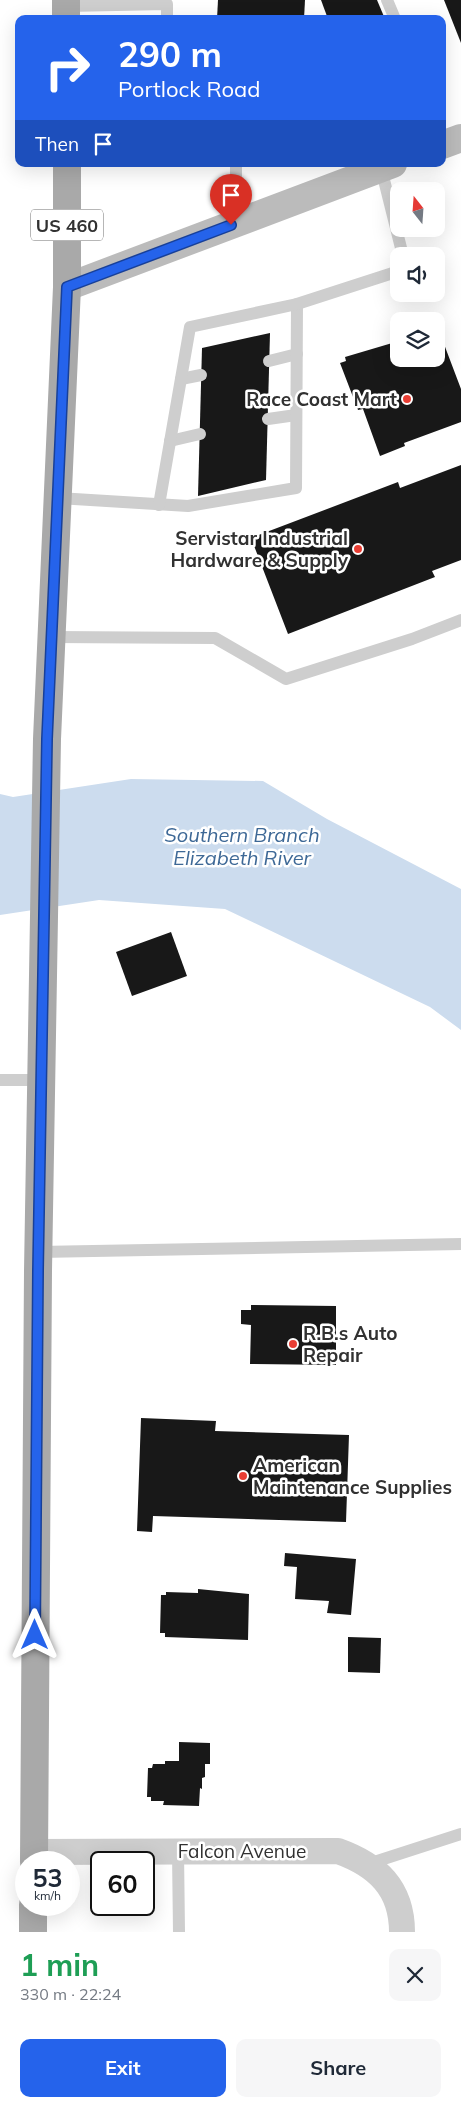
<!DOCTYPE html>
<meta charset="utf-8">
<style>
body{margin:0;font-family:Mulish,sans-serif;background:#f6f6f7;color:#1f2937;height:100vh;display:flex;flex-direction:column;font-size:19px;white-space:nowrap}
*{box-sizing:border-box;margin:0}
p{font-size:16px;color:#747a83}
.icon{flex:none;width:28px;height:28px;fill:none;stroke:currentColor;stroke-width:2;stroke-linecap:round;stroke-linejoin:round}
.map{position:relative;height:1932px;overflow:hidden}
.details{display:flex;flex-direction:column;background:#fff;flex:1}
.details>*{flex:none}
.top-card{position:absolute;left:15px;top:15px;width:431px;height:152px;border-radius:10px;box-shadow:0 5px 20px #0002;background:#2563eb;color:#fff;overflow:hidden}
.needle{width:32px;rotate:343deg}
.tools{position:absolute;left:390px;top:182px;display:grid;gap:10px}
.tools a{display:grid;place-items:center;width:55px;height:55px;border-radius:10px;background:#fff;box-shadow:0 5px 20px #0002;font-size:25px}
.speed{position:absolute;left:15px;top:1851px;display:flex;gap:10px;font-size:25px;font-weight:700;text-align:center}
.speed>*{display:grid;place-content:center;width:65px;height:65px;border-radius:50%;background:#fff;box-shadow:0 5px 20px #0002;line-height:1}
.speed small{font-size:12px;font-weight:400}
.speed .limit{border:2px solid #111;border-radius:8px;background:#fff;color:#111}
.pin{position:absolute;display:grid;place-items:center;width:42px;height:42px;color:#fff;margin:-51px -21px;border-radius:50% 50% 50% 0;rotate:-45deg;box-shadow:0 0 5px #0007}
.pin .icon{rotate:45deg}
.me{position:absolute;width:55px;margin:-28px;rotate:0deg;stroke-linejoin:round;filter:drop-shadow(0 0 4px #0008)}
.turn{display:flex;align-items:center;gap:18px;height:105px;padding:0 20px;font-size:22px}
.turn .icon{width:65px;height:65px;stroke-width:2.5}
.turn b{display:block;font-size:35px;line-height:42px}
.then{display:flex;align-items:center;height:48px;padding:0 20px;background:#0003;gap:10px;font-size:19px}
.round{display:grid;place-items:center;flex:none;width:52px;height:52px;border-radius:10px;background:#f6f6f7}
.headline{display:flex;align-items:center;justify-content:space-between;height:85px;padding:0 20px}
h1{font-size:30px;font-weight:700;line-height:38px;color:#1e9e55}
.primary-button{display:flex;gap:10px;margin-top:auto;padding:10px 20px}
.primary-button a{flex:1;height:58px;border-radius:10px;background:#2563eb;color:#fff;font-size:20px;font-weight:700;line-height:58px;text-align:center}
.primary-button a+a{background:#f6f6f7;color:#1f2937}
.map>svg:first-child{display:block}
.water{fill:#ccdcee}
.building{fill:#181818}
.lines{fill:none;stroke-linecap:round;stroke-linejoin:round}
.service{stroke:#cecece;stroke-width:12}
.minor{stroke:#cecece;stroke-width:26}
.secondary{stroke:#bbb;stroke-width:28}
.primary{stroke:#a9a9a9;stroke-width:28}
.route-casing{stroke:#184099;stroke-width:12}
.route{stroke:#2563eb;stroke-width:9}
.poi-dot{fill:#e83d33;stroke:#fff;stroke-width:2}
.labels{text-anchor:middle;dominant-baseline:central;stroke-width:5;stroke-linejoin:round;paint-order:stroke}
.shield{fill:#fff;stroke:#6f6f6f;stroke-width:1}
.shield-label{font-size:18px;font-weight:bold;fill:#313131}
.poi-label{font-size:19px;font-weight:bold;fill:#313131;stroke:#fff;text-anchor:end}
.street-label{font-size:19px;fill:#313131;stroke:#fff}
.water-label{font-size:20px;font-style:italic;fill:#3d6896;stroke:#fff}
</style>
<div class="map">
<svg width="461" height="1932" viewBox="0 0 461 1932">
<rect width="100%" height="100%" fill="#fff"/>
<polygon class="water" points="131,779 263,781 327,819 461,889 461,1030 430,1007 225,909 99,900 0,915 0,794 13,797"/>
<g class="building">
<polygon points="218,0 305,0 304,19 217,19"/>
<polygon points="321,0 377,0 385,19 328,19"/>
<polygon points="444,0 461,0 461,43"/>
<polygon points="436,323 461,389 461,422 404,443 405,446 380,456 363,409 358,410 340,363 346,361 345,357 399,341 399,359 436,359"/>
<polygon points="270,333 266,480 198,496 202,348"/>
<polygon points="461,465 461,560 432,571 435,577 288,634 251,538 398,482 400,488"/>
<polygon points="171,932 187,976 132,996 116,952"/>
<polygon points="251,1305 336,1306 336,1365 250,1364 251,1325 241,1324 241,1310 251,1310"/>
<polygon points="141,1418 216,1421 215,1431 349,1435 346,1522 153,1516 152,1532 137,1531"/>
<polygon points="285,1553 356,1559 351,1615 327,1613 329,1601 295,1599 297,1567 284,1566"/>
<polygon points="198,1589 249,1594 248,1640 165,1637 165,1633 160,1633 161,1595 166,1595 166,1592 198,1593"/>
<polygon points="348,1637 381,1638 380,1673 348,1672"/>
<polygon points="179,1742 210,1743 210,1764 205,1764 205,1777 202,1778 202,1789 200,1788 199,1806 163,1805 164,1801 151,1801 151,1797 147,1797 148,1768 152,1768 153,1764 165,1764 165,1761 179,1761"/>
</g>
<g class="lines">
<g class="service">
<polyline points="387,0 395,19"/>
<polyline points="66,6 167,4 167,19"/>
<polyline points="236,164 236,185 249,218"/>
<polyline points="381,168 403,256"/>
<polyline points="269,361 297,354"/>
<polyline points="181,379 201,375"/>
<polyline points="268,419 296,415"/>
<polyline points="170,441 200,434"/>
<polyline points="58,498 188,506 296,488 297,304 399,271"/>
<polyline points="159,505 190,327 297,304"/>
<polyline points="52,637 215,638 286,679 412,639 461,620"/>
<polyline points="0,1080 42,1080"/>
<polyline points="39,1252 461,1244"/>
<polyline points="178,1851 179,1932"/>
<polyline points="368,1864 461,1834"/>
</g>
<path class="minor" d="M34 1852 338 1851C377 1865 402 1888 402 1932"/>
<g class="secondary">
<polyline points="442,145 461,138"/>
<polyline points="67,287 393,164"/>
</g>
<g class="primary">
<polyline points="66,0 66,19"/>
<polyline points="34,1862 38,1271 47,739 67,287 67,164"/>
<polyline points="33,1932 33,1905"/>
</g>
</g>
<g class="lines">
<defs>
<polyline id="route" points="35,1635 38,1271 47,739 67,287 231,225"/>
</defs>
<use href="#route" class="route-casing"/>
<use href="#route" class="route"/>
</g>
<g class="poi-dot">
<circle cx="407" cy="399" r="5"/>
<circle cx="358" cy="549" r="5"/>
<circle cx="293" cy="1344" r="5"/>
<circle cx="243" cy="1476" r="5"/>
</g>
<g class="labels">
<rect class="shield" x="31" y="209.5" width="72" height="31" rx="4"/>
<g class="shield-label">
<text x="67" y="225">US 460</text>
</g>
<g class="poi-label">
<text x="397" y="399">Race Coast Mart</text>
<text x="348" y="538">Servistar Industrial<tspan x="348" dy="22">Hardware &amp; Supply</tspan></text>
<text x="303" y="1333" text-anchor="start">R.B.s Auto<tspan x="303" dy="22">Repair</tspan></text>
<text x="253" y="1465" text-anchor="start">American<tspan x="253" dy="22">Maintenance Supplies</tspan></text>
</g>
<g class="street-label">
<text x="242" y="1851">Falcon Avenue</text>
</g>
<g class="water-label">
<text x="242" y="834">Southern Branch<tspan x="242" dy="23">Elizabeth River</tspan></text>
</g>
</g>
</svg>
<div class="tools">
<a><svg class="needle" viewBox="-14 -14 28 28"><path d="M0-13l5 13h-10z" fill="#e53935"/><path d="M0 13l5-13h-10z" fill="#747a83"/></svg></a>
<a><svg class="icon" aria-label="sound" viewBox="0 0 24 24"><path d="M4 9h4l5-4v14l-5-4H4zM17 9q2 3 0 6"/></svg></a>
<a><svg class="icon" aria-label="layers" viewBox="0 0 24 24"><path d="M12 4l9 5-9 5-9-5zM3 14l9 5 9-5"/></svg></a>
</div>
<div class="speed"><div>53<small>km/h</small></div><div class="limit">60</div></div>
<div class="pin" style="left:231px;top:225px;background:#d93025"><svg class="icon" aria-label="arrive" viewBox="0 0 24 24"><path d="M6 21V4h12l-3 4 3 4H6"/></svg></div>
<svg class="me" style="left:35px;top:1635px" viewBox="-20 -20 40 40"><path d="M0-17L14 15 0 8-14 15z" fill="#2563eb" stroke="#fff" stroke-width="4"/></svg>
<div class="top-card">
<div class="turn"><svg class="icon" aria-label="right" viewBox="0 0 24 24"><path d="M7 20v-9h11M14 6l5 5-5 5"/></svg><div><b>290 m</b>Portlock Road</div></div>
<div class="then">Then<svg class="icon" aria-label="arrive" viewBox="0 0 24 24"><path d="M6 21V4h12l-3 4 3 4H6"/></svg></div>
</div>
</div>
<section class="details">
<div class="headline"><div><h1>1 min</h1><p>330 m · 22:24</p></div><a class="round"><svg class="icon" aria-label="close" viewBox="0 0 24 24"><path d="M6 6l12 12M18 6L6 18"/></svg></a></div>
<div class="primary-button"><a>Exit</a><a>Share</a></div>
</section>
